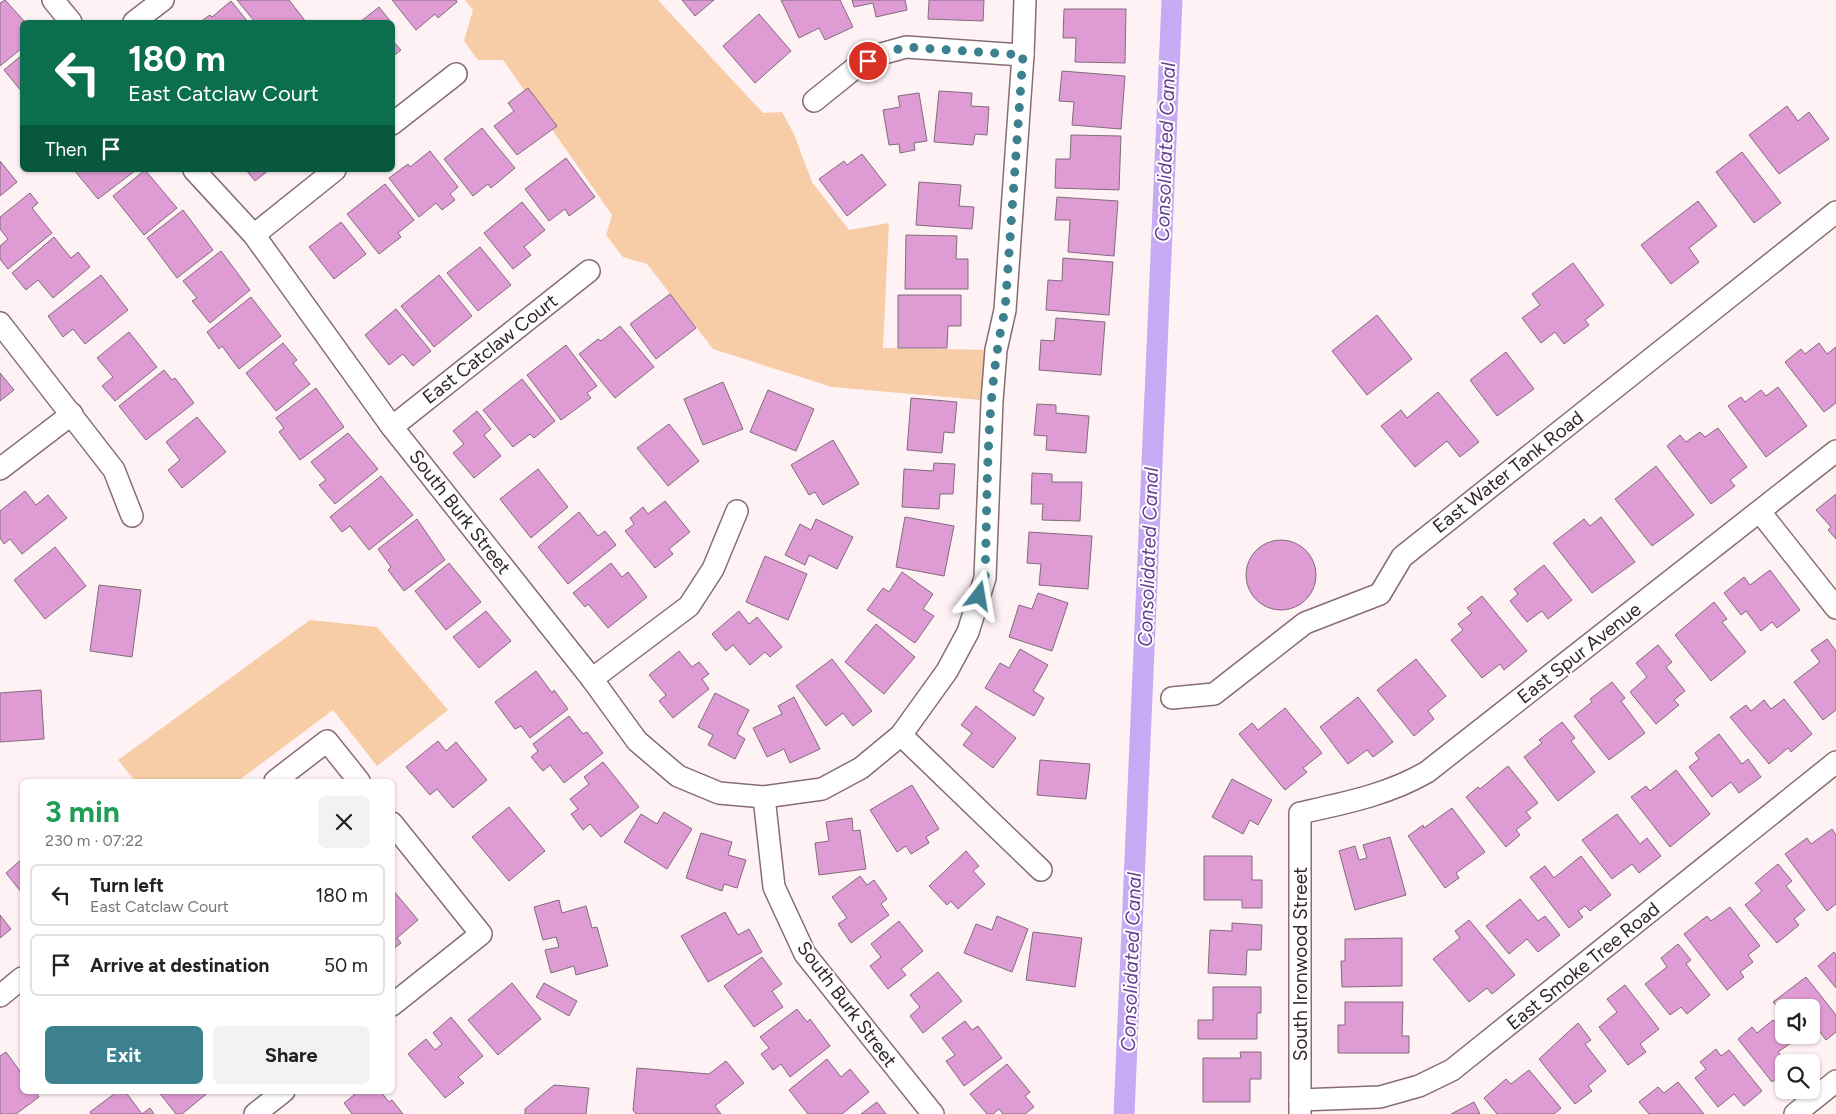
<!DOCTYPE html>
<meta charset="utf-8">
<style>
body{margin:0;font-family:Figtree,sans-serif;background:#f2f2f2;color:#222;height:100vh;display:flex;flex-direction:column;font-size:19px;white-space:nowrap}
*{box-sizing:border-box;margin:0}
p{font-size:16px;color:#767676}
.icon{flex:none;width:28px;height:28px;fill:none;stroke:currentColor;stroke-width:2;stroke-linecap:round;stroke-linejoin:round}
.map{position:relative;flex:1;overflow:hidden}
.details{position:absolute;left:20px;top:779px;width:375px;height:315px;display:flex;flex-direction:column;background:#fff;border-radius:8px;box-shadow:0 1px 4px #0004}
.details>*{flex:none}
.hud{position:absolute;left:20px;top:20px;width:375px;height:152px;border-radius:8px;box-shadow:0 1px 4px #0004;background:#0b6e4f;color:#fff;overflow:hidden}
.buttons{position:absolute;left:1775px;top:999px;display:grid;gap:10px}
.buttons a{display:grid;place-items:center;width:45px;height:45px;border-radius:8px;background:#fff;box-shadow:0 1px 4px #0004;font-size:25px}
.pin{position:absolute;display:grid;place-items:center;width:42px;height:42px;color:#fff;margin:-21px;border:2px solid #fff;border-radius:50%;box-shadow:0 1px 5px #0007}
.me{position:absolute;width:55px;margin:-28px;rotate:14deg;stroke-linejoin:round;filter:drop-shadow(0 0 4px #0008)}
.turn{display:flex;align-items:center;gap:18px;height:105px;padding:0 25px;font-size:22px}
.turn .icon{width:65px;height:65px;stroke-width:2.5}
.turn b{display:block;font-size:35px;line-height:42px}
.then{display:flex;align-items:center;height:48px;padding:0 25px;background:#0003;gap:10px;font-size:19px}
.round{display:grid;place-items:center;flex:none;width:52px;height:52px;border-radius:8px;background:#f2f2f2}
.head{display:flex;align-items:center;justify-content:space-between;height:85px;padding:0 25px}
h1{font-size:30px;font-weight:700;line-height:38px;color:#1e9e55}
.button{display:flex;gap:10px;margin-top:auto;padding:10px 25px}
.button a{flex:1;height:58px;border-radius:8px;background:#3d8190;color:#fff;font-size:20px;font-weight:700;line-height:58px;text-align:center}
.button a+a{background:#f2f2f2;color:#222}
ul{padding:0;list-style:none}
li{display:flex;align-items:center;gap:15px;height:62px;margin:0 10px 8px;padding:0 15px;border:2px solid #e0e0e0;border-radius:8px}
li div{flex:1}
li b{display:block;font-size:19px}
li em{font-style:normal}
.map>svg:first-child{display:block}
.green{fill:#f7cda7}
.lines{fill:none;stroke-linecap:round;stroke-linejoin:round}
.canal{stroke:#c8a9f4;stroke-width:21}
.building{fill:#df9bd3;stroke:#806c7c}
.street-casing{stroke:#886d73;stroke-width:24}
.street{stroke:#fff;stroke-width:21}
.route{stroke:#3d8190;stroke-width:9;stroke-dasharray:0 16.2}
.labels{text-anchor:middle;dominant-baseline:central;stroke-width:4;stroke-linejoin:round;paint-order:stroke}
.street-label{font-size:19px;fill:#312629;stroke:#fff}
.water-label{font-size:20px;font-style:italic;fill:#673e94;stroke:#fff}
</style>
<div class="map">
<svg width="1836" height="1114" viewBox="0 0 1836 1114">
<rect width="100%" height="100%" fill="#fff2f5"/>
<g class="green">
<polygon points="465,0 658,0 763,113 782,112 794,134 812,182 849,230 889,223 883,348 996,350 992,401 832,387 713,349 647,264 623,257 606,235 612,215 503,60 478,60 464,41 473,10"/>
<polygon points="310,620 377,627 448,710 377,766 333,710 238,781 135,781 118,760"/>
</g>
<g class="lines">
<polyline class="canal" points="1124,1114 1172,0"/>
</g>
<g class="building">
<polygon points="5,0 25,22 22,22 22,48 0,66 0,3"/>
<polygon points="237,0 289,0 306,22 255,22"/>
<polygon points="392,0 456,0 457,2 438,18 435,14 416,30"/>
<polygon points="682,0 714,0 695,16"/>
<polygon points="781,0 840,0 853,27 825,40 819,28 799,38"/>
<polygon points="852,0 905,0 907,10 876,17 873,3 854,7"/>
<polygon points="929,0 984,0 983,21 928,19"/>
<polygon points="231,1 248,22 200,22 210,15 212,17"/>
<polygon points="379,7 391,22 360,22"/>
<polygon points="1064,9 1126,9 1125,63 1075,62 1076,38 1063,38"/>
<polygon points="759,14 791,51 755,83 723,46"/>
<polygon points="392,40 401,50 392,57"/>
<polygon points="22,55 22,95 21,93 22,92 4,70"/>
<polygon points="1062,71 1125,76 1121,129 1072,125 1074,102 1059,101"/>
<polygon points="528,88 557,126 517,155 494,126 514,111 508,103"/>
<polygon points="939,91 972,93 971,106 989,107 987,135 975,134 973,145 934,142"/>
<polygon points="919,93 927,141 914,143 915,150 900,153 899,144 889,145 883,110 900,107 898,96"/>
<polygon points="1787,106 1798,121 1809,112 1829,139 1779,174 1749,135"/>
<polygon points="482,128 515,168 491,188 488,184 473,196 444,159"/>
<polygon points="1071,135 1121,136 1119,190 1055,188 1056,159 1070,159"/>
<polygon points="430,151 458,187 450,194 455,200 442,210 436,203 419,217 389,178 408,164 410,167"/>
<polygon points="1742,152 1781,203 1754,223 1716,172"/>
<polygon points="862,154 886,185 847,216 819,179 844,161 847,165"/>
<polygon points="566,158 595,197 569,216 565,209 549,221 525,189"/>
<polygon points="0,161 17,182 0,196"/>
<polygon points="74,170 136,170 98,199"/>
<polygon points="145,170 177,208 144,235 113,196"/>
<polygon points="246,170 269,170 255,181"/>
<polygon points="919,182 961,185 959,206 974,207 972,229 916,225"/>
<polygon points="385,184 414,220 398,233 401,237 379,254 347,214"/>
<polygon points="30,193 38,203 32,208 52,233 8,269 0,259 0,246 8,239 0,229 0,217"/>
<polygon points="1057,197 1118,201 1114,256 1068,252 1070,220 1055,220"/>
<polygon points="1698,201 1717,226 1689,248 1699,262 1671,284 1641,245"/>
<polygon points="522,202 545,230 524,247 531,255 513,269 484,233"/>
<polygon points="183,210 213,250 177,278 147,238"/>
<polygon points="341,222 366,254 334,279 309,247"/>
<polygon points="906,235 957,236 956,259 968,259 968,289 905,289"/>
<polygon points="54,237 71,258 78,252 90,267 53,298 38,280 26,290 12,273"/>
<polygon points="480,247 511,285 478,311 447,273"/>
<polygon points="221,251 250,290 210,323 192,301 197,298 183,281"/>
<polygon points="1063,258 1113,262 1109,315 1046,310 1048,280 1062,281"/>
<polygon points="1573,263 1604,305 1585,320 1589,325 1564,344 1555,332 1541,343 1522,318 1540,305 1532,294"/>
<polygon points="101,275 128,310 85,344 73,329 63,337 48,316"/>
<polygon points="439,275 472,316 434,347 401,306"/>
<polygon points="670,294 696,328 656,359 630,324"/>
<polygon points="898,295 961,295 961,326 948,326 947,348 898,348"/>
<polygon points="251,297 281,336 239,369 222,346 219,349 207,332"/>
<polygon points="396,309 431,351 413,366 403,354 389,365 365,335"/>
<polygon points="1377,315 1412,359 1367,395 1332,351"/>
<polygon points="1056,318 1105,322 1101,375 1039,370 1041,340 1054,341"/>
<polygon points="620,326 654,367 615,398 579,354 598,339 601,341"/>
<polygon points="129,332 157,367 115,401 102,386 113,377 97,358"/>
<polygon points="283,343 297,360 293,363 310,384 276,411 246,373"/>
<polygon points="1819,343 1827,354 1836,347 1836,403 1824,412 1785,362 1801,349 1805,354"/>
<polygon points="566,345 597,386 587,393 591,398 561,420 527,375"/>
<polygon points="1506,352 1534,389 1497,416 1470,380"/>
<polygon points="164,370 172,380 175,378 194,403 146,440 119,406"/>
<polygon points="0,373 14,390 0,401"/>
<polygon points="522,379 555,421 534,438 530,434 513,447 483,410"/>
<polygon points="723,382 743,429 703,445 684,399"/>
<polygon points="1778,387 1807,426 1766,457 1728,406 1741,397 1745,402 1761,390 1766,396"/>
<polygon points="316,388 344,427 300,460 279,432 284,428 276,418"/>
<polygon points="768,390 814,409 796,451 750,432"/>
<polygon points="1438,392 1479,442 1460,457 1447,441 1415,467 1381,426 1401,410 1407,418"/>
<polygon points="911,398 957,402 954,433 944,432 942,453 907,450"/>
<polygon points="1037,404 1056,405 1056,413 1089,416 1086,453 1046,450 1047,436 1034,435"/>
<polygon points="477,411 491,429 484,435 501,456 474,478 453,453 464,444 453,431"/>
<polygon points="197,417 226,452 182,488 168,470 180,460 166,442"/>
<polygon points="669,424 699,461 668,486 637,448"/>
<polygon points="1718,428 1747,467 1730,480 1735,486 1711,504 1667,446 1680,435 1686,442 1700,432 1705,437"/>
<polygon points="348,433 378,469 335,504 319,485 326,480 311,462"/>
<polygon points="833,440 859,484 823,505 815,492 809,495 791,465"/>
<polygon points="934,463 955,464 953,494 940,494 939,509 902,507 904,469 933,471"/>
<polygon points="1656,466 1694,515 1652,546 1615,499"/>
<polygon points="538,469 568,507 531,538 500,499"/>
<polygon points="1032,473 1052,474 1052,482 1082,482 1080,521 1042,520 1043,504 1031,504"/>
<polygon points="381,476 413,515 369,550 350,526 342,532 330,517"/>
<polygon points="25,491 36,505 48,495 67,518 22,554 10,539 4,544 0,538 0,511"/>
<polygon points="1836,494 1836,539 1828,530 1831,527 1816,510"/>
<polygon points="665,501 690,532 669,549 673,554 655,568 625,531 634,524 630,518 643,507 648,514"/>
<polygon points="579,512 598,536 605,531 616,545 568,584 538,547"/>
<polygon points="905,517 954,526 944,576 896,567"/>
<polygon points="1601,517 1635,562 1592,593 1553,543 1584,519 1590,526"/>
<polygon points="417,519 445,560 404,591 388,570 391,567 378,549"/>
<polygon points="816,519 853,537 837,569 809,555 805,565 785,555 800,524 811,530"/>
<polygon points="1029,532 1092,536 1088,589 1039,585 1041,564 1027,563"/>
<circle cx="1281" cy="575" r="35"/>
<polygon points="55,547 86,586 45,619 14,580"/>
<polygon points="765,556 807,574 788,620 746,602"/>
<polygon points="449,563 481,602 446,630 415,591"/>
<polygon points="611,563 622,577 628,572 647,597 608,628 588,604 585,607 573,593"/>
<polygon points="1544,565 1572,600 1548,619 1542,611 1527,622 1510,601 1518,594 1514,589"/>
<polygon points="1770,570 1800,610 1777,628 1772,622 1761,631 1746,611 1741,615 1724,593 1744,577 1750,585"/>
<polygon points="902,572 933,594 923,609 934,616 915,643 867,610 883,588 889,592"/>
<polygon points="99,585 141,590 132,657 90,651"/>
<polygon points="1038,593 1068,603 1052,651 1009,637 1019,605 1032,609"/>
<polygon points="1482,596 1527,651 1504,670 1500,664 1482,678 1451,640 1463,630 1458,624 1472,613 1467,608"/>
<polygon points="1714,602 1727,619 1722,622 1746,652 1711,681 1675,635"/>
<polygon points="486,611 511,641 479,668 453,637"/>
<polygon points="739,611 749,624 757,617 782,647 770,657 765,652 750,665 733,645 726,651 712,634"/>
<polygon points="876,624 915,657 884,694 845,662"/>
<polygon points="1827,639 1836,651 1836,710 1823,720 1794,682 1820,662 1811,650"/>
<polygon points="1658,645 1672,662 1666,667 1685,691 1674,700 1679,705 1656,724 1630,692 1647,677 1636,663"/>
<polygon points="1020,649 1048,665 1033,691 1044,698 1034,716 985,688 1000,663 1009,668"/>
<polygon points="679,651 692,667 699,662 709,674 702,679 709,689 673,718 659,701 666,695 649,675"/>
<polygon points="832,659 872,711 853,726 843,713 826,726 796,686"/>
<polygon points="1416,659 1446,696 1428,711 1434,719 1414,736 1377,690"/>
<polygon points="536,671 552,693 554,690 568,709 530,738 521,726 515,729 495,702"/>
<polygon points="1612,682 1625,698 1621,701 1645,733 1609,760 1574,716 1592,702 1590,699"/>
<polygon points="41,690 44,739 0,742 0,693"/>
<polygon points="715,693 749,710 737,734 745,739 735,759 708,745 713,735 698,727"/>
<polygon points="794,697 820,749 790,763 784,749 767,757 753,728 782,714 778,706"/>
<polygon points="1358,697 1393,742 1373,757 1367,750 1348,764 1320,727"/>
<polygon points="1784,699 1812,734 1791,752 1788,748 1769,764 1730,717 1746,705 1751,711 1764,700 1771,709"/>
<polygon points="976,706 1016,738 993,768 963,745 972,733 961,725"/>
<polygon points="1285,708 1322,753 1303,768 1307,772 1285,790 1239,734 1252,723 1258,730"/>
<polygon points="569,716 583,734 587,732 603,753 564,783 550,765 543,771 531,757 538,751 533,744"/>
<polygon points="1562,722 1575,738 1571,741 1595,772 1558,801 1524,757 1542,743 1539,740"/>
<polygon points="1719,734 1742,764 1748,759 1761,777 1739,793 1731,782 1712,797 1689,767 1699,759 1695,753"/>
<polygon points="438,741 446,751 456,742 487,780 453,808 437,789 430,795 406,767"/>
<polygon points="1040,760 1090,764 1086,799 1037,795"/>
<polygon points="603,762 639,807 601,837 590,824 583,830 571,814 578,809 570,799 589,784 584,777"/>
<polygon points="1508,766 1538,803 1526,812 1531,818 1516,830 1520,835 1506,847 1466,797 1478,787 1480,789"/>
<polygon points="1676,770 1710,814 1670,847 1631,797 1646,786 1650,791"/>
<polygon points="1232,779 1272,800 1258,825 1250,820 1243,834 1212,817"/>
<polygon points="912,785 939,829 926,837 929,843 911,854 906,846 897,852 870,810"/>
<polygon points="509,807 545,851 509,881 472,837"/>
<polygon points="1452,808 1485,852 1456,873 1459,878 1445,888 1408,836 1423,825 1424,828"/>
<polygon points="664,812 692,829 667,869 624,842 641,814 657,824"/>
<polygon points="1617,814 1640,844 1647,838 1661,856 1639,873 1632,864 1612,879 1582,840"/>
<polygon points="852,818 853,831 860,830 866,869 819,875 815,843 829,841 826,822"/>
<polygon points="1832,829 1836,835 1836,904 1827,911 1785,854 1807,838 1811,844"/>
<polygon points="701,833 732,842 728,855 746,860 737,888 724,884 722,891 686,878"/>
<polygon points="1390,837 1406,895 1355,910 1339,851 1355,846 1359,860 1367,858 1363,845"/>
<polygon points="966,851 979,866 973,871 985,884 958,909 951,901 947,905 929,886"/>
<polygon points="1204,856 1252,856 1252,880 1262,880 1262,908 1242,908 1242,900 1204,900"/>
<polygon points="1581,856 1611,895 1590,911 1585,906 1578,911 1583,917 1569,928 1530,877 1545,866 1554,878"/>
<polygon points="22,859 22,893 6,873"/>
<polygon points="1778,864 1792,881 1786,886 1805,910 1794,919 1799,925 1777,943 1745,905 1762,891 1755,883"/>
<polygon points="860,876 867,885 874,880 887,899 881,904 889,915 851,943 838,924 847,918 832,897"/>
<polygon points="392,889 418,920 397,938 401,943 392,950"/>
<polygon points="1520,899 1538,921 1545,916 1560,935 1538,952 1527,939 1509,954 1486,926"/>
<polygon points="559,900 562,913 586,906 592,928 597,927 608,966 576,975 574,966 551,973 545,950 559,947 556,937 543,940 534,907"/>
<polygon points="1730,907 1760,946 1748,955 1753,962 1740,972 1744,977 1727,990 1684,934 1707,916 1711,921"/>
<polygon points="725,912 738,935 749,929 762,952 708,982 681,936"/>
<polygon points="0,915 11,929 0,938"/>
<polygon points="997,916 1028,929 1012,972 964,953 976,924 992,930"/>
<polygon points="1469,920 1515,975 1492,994 1487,988 1469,1002 1433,959 1460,938 1455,931"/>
<polygon points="899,921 923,951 901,969 906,975 888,989 870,966 881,957 871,944"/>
<polygon points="1232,923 1262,925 1261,950 1247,950 1246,975 1208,973 1210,930 1232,931"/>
<polygon points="1033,932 1082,938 1075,987 1026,980"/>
<polygon points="1402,938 1402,986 1342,987 1341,961 1345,961 1345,939"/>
<polygon points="1678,944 1691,960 1686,964 1710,995 1687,1014 1681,1007 1670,1015 1645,984 1667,967 1661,958"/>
<polygon points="1834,952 1836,955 1836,988 1818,966"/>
<polygon points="762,957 782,984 772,991 783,1007 754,1027 724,986"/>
<polygon points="938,972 962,1001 923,1033 910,1016 920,1007 910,995"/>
<polygon points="1806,977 1836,1015 1836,1032 1826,1040 1817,1028 1811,1032 1811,1008 1784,1008 1784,1016 1773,1002"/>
<polygon points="512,983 541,1019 498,1055 468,1020"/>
<polygon points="544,983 577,1001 569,1016 536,997"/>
<polygon points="1625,985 1659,1029 1640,1044 1646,1052 1628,1065 1599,1027 1617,1012 1607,999"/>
<polygon points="1213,987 1261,987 1261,1013 1257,1013 1257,1039 1198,1039 1198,1020 1213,1020"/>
<polygon points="1345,1002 1403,1002 1402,1036 1409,1036 1409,1053 1338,1053 1338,1025 1345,1025"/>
<polygon points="797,1009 807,1022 810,1019 830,1046 790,1077 781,1064 773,1070 761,1054 769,1048 760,1037"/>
<polygon points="451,1017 483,1056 458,1077 464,1083 445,1098 408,1054 426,1039 435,1050 442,1044 433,1033"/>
<polygon points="1773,1020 1791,1043 1778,1052 1787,1062 1784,1062 1784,1073 1772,1082 1738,1039 1752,1027 1757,1033"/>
<polygon points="965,1021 972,1030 978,1026 1002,1058 964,1086 946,1061 955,1055 942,1038"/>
<polygon points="1578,1023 1591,1040 1585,1044 1606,1071 1588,1086 1592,1091 1575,1104 1539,1059"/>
<polygon points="1716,1049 1721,1056 1729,1050 1762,1091 1744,1106 1734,1094 1718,1107 1695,1078 1706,1069 1700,1062"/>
<polygon points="6,1052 22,1074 22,1091 35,1091 39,1097 16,1114 0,1114 0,1056"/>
<polygon points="1240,1052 1261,1052 1261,1079 1250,1079 1250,1102 1203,1102 1203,1058 1241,1058"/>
<polygon points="827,1059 841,1077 850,1069 869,1092 842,1114 808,1114 789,1090"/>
<polygon points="726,1061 744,1083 715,1106 721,1114 636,1114 633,1110 637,1068 709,1074"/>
<polygon points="1007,1064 1030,1092 1025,1096 1034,1107 1025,1114 1003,1114 999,1109 993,1114 987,1114 970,1094"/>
<polygon points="1529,1070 1561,1108 1554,1114 1497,1114 1484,1098 1506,1079 1511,1084"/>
<polygon points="1678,1082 1704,1114 1649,1114 1639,1102 1658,1087 1664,1093"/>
<polygon points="554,1085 589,1088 586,1114 525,1114 525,1109"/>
<polygon points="118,1091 125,1091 142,1114 150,1108 154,1114 91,1114 90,1112"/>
<polygon points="158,1091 210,1091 182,1114 176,1114"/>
<polygon points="359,1091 380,1091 389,1102 392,1100 403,1114 352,1114 344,1103"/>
<polygon points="877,1102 886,1114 861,1114"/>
<polygon points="1474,1102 1480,1114 1451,1114"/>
</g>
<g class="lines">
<defs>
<g id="street">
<polyline points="53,0 71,22"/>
<polyline points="134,22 163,0"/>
<polyline points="814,101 855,68 881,54 906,47 1023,55"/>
<polyline points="392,124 456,74"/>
<polyline points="194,170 254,235 392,427 592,679 637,741 678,776 719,793 764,797 822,789 861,768 901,735 947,671 968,632 985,578 992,401 996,350 1005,310 1023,55 1025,0"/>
<polyline points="254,235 335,170"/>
<polyline points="0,323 114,470 132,516"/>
<polyline points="392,427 589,271"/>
<polyline points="0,469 72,414"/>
<polyline points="1760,512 1836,608"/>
<polyline points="592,679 689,606 713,569 737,511"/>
<polyline points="1172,698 1214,694 1305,623 1380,594 1402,557 1836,212"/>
<polyline points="901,735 1041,870"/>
<polyline points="275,781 327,741 359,781"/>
<polyline points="764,797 774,887 805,954 933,1114"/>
<polyline points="392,823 481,934 392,1005"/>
<polyline points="0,996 22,978"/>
<polyline points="1300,1100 1380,1097 1419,1086 1452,1070 1836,762"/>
<polyline points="255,1114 284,1091"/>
<path d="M1300 1114V813C1345 803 1387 795 1427 772L1836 451"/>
<polyline points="1795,1114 1836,1081"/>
</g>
</defs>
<use href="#street" class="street-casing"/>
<use href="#street" class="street"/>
</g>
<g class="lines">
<path class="route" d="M868 61 881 54 906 47 1023 55 1005 310C985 397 988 489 985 578L979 596"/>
</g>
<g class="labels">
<g class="street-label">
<text transform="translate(490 349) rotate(-38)">East Catclaw Court</text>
<text transform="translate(1508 472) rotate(-38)">East Water Tank Road</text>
<text transform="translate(460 512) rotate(52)">South Burk Street</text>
<text transform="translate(1579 653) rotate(-38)">East Spur Avenue</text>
<text transform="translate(1300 964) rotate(-90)">South Ironwood Street</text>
<text transform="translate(1583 966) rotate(-39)">East Smoke Tree Road</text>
<text transform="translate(847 1004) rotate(53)">South Burk Street</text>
</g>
<g class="water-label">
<text transform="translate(1165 152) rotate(-88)">Consolidated Canal</text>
<text transform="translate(1148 557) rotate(-88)">Consolidated Canal</text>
<text transform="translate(1131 962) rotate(-88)">Consolidated Canal</text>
</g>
</g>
</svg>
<div class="buttons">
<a><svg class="icon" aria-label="sound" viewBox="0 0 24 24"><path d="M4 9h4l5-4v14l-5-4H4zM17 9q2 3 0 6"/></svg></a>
<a><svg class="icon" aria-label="search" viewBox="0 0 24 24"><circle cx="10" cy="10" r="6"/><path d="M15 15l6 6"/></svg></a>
</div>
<div class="pin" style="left:868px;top:61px;background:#d93025"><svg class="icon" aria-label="arrive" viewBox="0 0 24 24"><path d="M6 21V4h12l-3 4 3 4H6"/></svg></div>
<svg class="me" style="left:979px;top:596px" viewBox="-20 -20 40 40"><path d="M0-17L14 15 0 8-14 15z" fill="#3d8190" stroke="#fff" stroke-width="4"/></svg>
<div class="hud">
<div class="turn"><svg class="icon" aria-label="left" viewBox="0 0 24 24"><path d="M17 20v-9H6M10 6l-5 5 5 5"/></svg><div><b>180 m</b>East Catclaw Court</div></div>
<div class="then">Then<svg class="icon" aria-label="arrive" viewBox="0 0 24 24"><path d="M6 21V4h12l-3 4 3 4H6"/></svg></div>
</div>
<section class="details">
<div class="head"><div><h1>3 min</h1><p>230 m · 07:22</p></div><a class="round"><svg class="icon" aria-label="close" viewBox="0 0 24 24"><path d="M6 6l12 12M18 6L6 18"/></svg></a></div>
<ul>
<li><svg class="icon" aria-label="left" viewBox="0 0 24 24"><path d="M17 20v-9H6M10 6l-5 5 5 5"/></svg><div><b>Turn left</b><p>East Catclaw Court</p></div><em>180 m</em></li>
<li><svg class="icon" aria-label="arrive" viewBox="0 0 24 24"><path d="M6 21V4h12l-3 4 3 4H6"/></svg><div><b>Arrive at destination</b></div><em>50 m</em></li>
</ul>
<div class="button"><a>Exit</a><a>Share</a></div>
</section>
</div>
